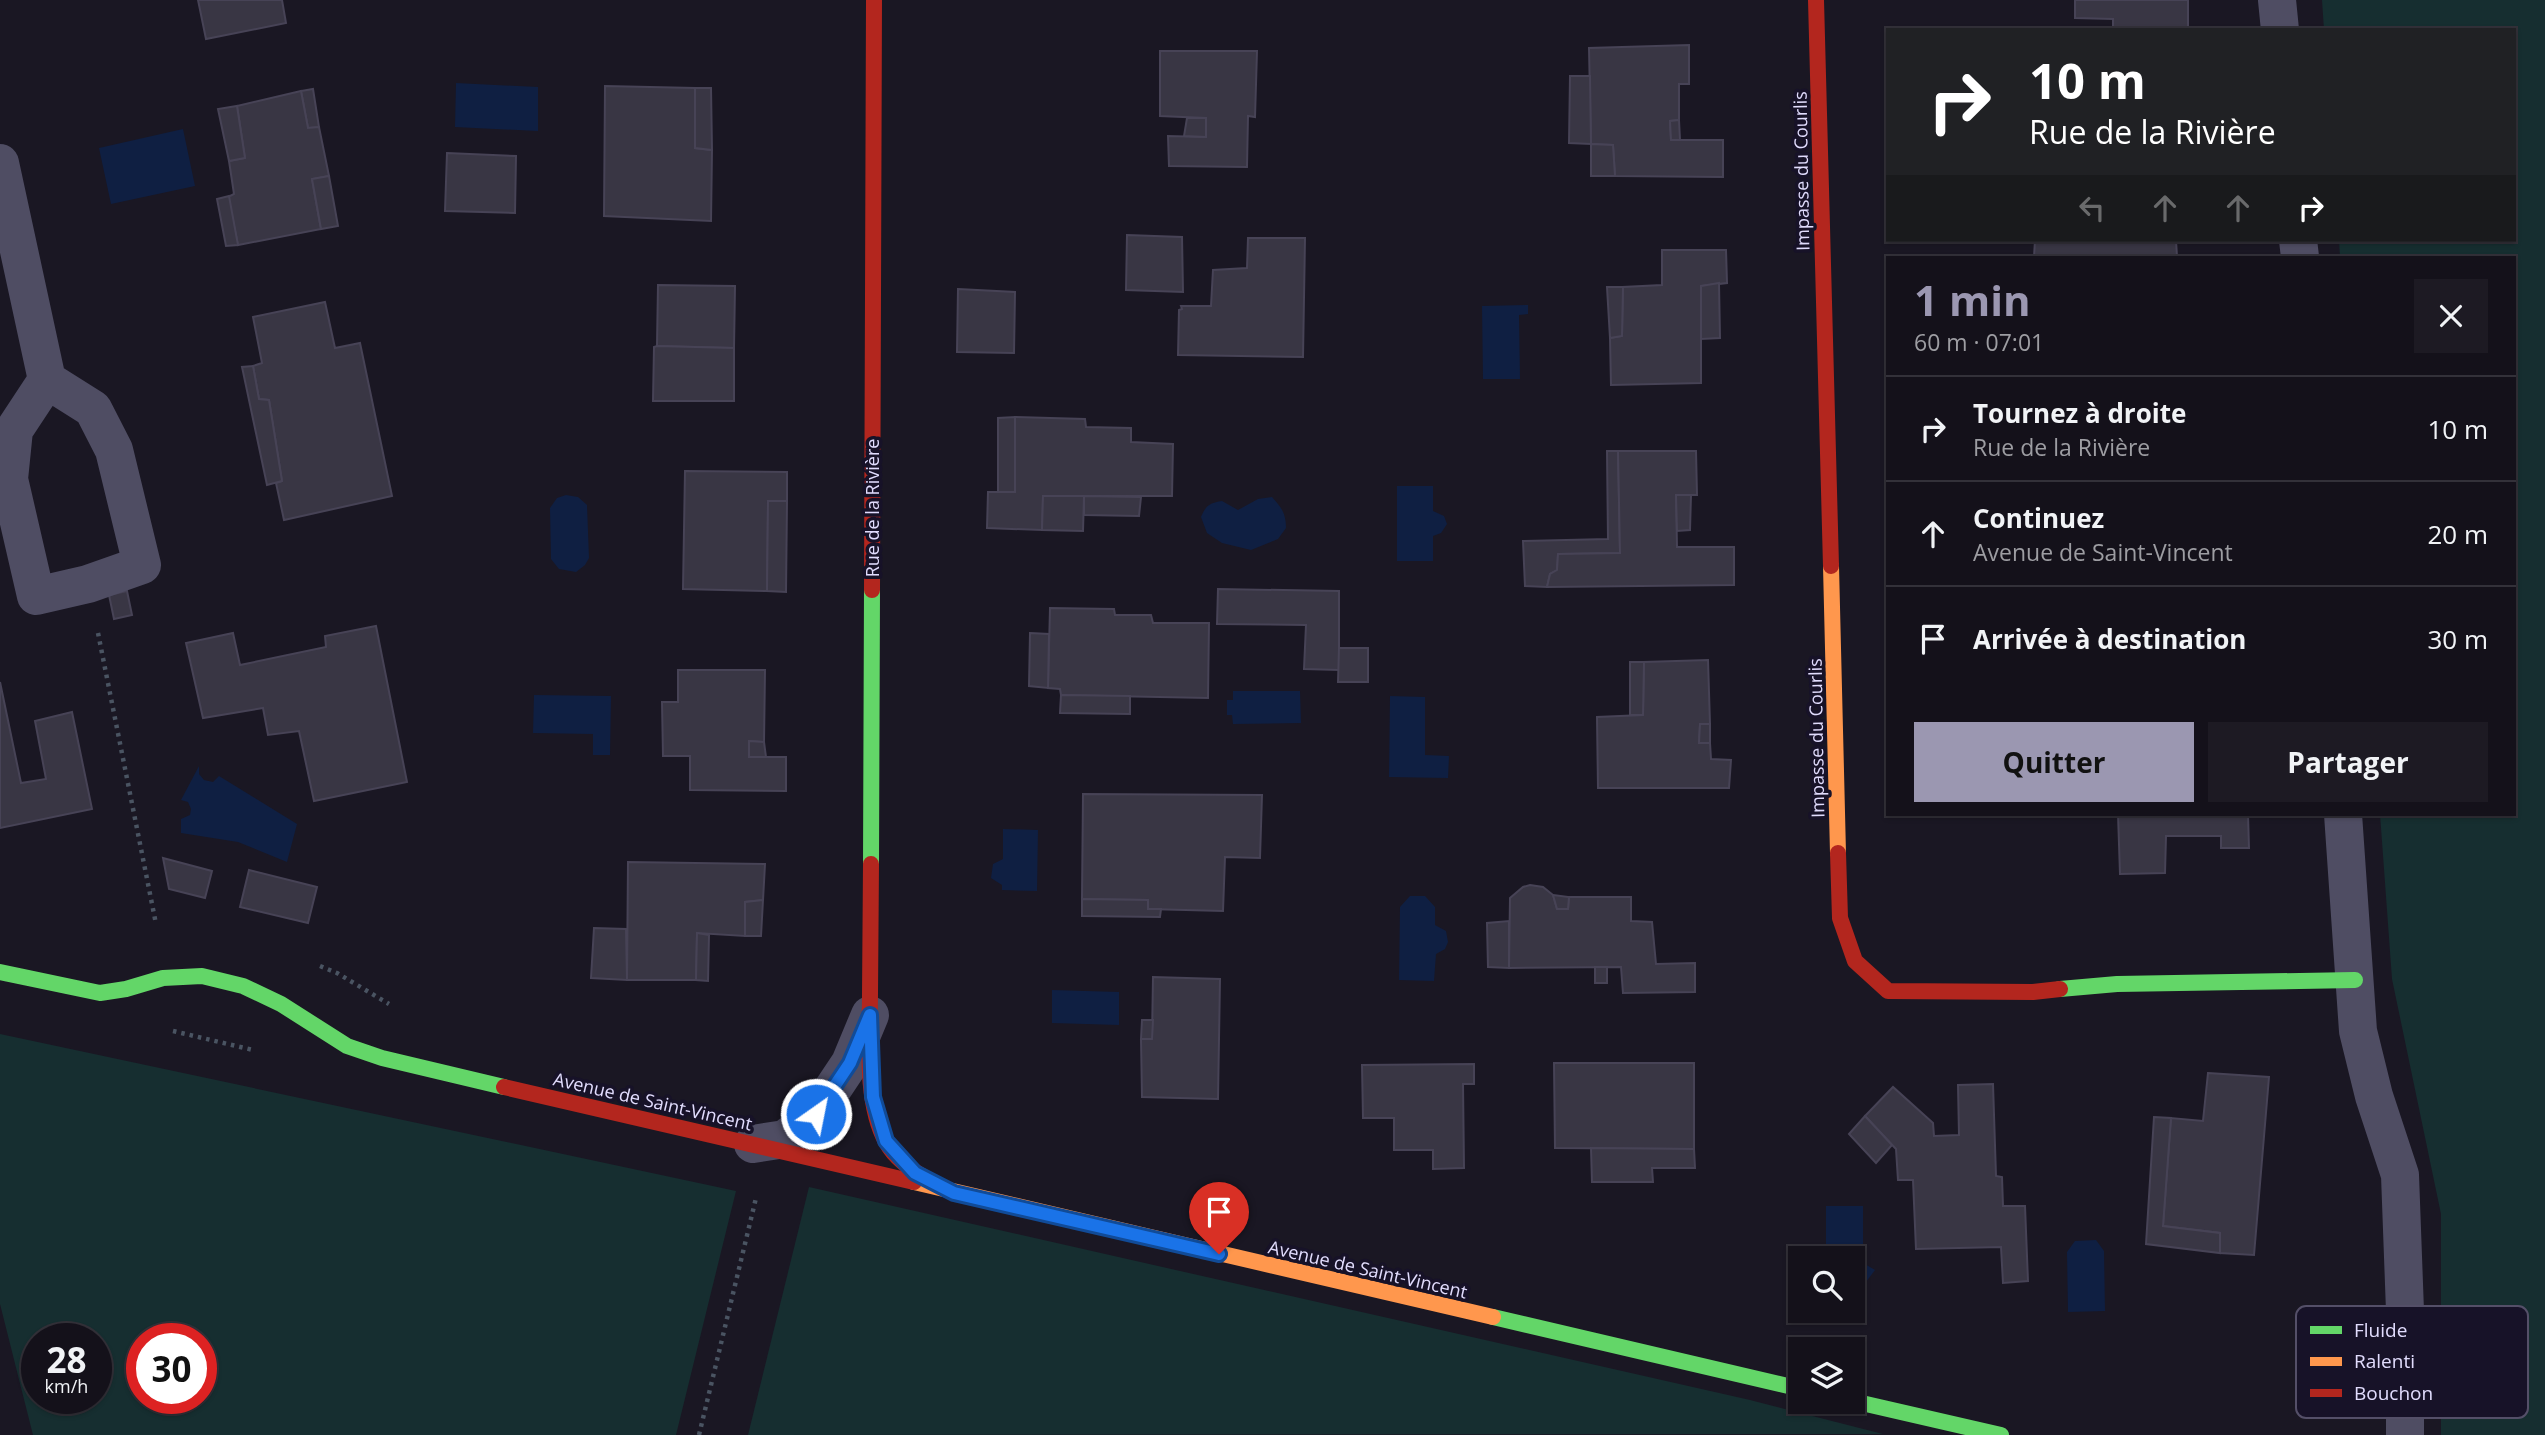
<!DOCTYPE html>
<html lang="fr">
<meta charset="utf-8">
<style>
body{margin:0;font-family:"Open Sans",sans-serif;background:#1d1a23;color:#f1f3f6;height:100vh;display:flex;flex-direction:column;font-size:26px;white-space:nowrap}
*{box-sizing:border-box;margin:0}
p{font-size:23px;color:#9d9da2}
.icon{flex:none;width:38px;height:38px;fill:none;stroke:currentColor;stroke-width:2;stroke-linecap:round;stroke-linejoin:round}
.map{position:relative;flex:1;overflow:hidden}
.side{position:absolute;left:1886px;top:256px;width:630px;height:560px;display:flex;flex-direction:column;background:#14111a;border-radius:0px;box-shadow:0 2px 5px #0004,0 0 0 2px #333139}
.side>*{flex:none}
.top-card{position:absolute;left:1886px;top:28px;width:630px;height:214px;border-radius:0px;box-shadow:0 2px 5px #0004,0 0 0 2px #333139;background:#202124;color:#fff;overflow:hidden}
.buttons{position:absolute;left:1788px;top:1246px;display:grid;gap:14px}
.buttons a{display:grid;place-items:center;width:77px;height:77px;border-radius:0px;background:#14111a;box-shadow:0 2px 5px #0004,0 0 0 2px #333139;font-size:35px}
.speed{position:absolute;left:21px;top:1323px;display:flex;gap:14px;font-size:35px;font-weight:700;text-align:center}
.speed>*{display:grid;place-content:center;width:91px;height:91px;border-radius:50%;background:#14111a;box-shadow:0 2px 5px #0004,0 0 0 2px #333139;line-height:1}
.speed small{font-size:18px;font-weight:400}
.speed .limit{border:10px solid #d22;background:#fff;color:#111}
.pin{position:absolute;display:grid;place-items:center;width:60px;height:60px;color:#fff;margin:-72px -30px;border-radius:50% 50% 50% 0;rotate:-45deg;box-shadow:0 0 7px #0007}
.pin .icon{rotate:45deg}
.me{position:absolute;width:77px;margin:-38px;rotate:33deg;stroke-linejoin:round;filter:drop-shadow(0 0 5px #0008)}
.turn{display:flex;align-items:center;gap:24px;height:147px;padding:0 28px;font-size:32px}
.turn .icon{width:91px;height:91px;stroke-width:2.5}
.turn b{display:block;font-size:49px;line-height:60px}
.lanes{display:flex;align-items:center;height:66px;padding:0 28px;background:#0003;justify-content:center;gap:35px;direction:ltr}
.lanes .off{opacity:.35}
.round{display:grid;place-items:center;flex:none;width:74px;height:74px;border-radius:0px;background:#1d1a23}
.head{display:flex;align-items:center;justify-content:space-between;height:119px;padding:0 28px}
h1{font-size:42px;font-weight:700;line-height:52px;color:#9b97b1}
.cta{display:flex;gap:14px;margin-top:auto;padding:14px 28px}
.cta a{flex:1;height:80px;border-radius:0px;background:#9b97b1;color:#111;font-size:28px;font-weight:700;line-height:80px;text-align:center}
.cta a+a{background:#1d1a23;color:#f1f3f6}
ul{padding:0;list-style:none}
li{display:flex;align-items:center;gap:21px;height:105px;padding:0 28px;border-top:2px solid #333139}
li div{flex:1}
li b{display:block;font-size:26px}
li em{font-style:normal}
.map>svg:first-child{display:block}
.green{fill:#162e30;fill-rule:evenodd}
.water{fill:#0f1f42}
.building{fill:#393644;stroke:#474356;stroke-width:2}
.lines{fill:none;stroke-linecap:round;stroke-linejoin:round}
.path{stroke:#4a5462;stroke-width:4.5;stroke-dasharray:3.5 5;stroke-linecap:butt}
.street{stroke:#4f4d63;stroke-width:38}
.fast{stroke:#63d668;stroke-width:16}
.slow{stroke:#ff974d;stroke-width:16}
.jam{stroke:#b3261e;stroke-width:16}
.route-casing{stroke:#114b97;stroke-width:18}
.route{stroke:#1a73e8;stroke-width:12}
.labels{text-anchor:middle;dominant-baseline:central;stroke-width:7;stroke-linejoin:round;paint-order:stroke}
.street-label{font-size:18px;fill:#e1dcfd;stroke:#171228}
.key{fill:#171228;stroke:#544f68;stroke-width:2}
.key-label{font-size:19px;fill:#e1dcfd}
</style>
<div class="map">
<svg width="2545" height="1435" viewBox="0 0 2545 1435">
<rect width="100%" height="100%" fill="#1a1723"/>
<g class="green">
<polygon points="2322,0 2545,0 2545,1435 2441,1435 2441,1214 2392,979 2380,814 2515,814 2515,257 2340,257 2339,240 2515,240 2515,30 2324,30"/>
<path d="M0 1034 736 1191 676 1435H33L0 1304ZM37 1339H96V1398H37ZM142 1339H201V1398H142Z"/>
<polygon points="809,1187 1750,1400 1883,1434 748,1435"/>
</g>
<g class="water">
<polygon points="456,83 538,87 538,131 455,127"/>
<polygon points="183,129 195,186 111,204 99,148"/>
<polygon points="1528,305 1528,314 1519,315 1520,379 1483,379 1482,306"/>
<polygon points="1397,486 1433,486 1433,511 1444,516 1447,524 1441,533 1433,536 1433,561 1397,561"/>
<polygon points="566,495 578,497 587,505 589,558 585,565 576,572 559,569 551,559 550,508 557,498"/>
<path d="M1272 497C1281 507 1286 513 1286 528L1278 539 1251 550 1222 543 1207 533 1201 517C1206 505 1210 503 1222 501L1238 510 1258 499Z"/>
<polygon points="1233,691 1300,691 1301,723 1233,724 1232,715 1227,715 1227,700 1233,700"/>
<polygon points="534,695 611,696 610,755 593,755 593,734 533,733"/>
<polygon points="1390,696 1425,697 1425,755 1449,756 1448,778 1389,777"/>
<polygon points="199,766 199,774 204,780 213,782 219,776 297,824 287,862 238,842 181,833 181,819 190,815 191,809 188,802 181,800"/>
<polygon points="1003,829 1038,830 1037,891 1002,890 1002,885 991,878 993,864 1003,859"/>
<polygon points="1410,896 1425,896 1435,907 1435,925 1446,931 1448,942 1445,949 1436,954 1434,981 1399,980 1400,907"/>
<polygon points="1052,990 1119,992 1119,1025 1052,1023"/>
<polygon points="1826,1206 1863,1206 1863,1263 1875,1270 1860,1290 1853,1291 1853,1258 1826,1258"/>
<polygon points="2096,1240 2104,1251 2105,1311 2068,1312 2067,1252 2075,1241"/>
</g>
<g class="building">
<polygon points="198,0 282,0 286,23 206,39"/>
<polygon points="2075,0 2188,0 2188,30 2113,30 2113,19 2075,18"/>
<polygon points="1689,45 1689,84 1679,84 1679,120 1670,121 1671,140 1723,140 1723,177 1615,176 1613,145 1591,144 1589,48"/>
<polygon points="1160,51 1257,51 1255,117 1248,116 1247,167 1169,166 1168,136 1206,137 1206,118 1160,116"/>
<polygon points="1570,76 1590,76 1591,144 1569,143"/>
<polygon points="605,86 695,88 695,148 712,150 711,221 604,216"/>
<polygon points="695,88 711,88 712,150 695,148"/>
<polygon points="313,89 319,127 308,128 301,91"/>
<polygon points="301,91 308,128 319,127 329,176 312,179 321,229 238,245 228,197 234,194 229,161 245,158 237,106"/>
<polygon points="237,106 245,158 229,161 218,109"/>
<polygon points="1187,118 1206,118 1206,137 1184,136"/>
<polygon points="1679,120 1680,140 1671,140 1670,121"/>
<polygon points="1591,144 1613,145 1615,176 1591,176"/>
<polygon points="447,153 516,156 515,213 445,211"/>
<polygon points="329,176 338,226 321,229 312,179"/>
<polygon points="229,196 238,245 226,246 217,199"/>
<polygon points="1127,235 1182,237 1183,292 1126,290"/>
<polygon points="1248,238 1305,238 1303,357 1178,355 1179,310 1182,309 1181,306 1211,306 1213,270 1247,268"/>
<polygon points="2035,240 2176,240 2177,257 2034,257"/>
<polygon points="1662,250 1726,250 1727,283 1701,286 1701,383 1611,385 1610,338 1622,336 1623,287 1662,285"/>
<polygon points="1719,283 1720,338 1701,339 1701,286"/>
<polygon points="658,285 735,286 734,348 657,346"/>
<polygon points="1607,287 1623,287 1622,336 1610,338"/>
<polygon points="958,289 1015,292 1014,353 957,352"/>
<polygon points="325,302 335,348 360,343 392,496 284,520 276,483 282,481 269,400 259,399 253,366 262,363 253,317"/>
<polygon points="657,346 734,348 734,401 653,401 654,347"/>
<polygon points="253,366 259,399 269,400 282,481 267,485 242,367"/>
<polygon points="1015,417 1015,492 998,492 998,418"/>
<polygon points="1015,417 1085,419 1086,427 1131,428 1131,442 1173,444 1172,496 1043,496 1042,530 987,528 988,492 1015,492"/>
<polygon points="1607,451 1618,451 1620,553 1558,554 1557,570 1550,574 1547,587 1525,586 1523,541 1608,539"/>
<polygon points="1618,451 1696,451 1697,495 1676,495 1677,547 1734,547 1734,585 1547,587 1550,574 1557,570 1558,554 1620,553"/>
<polygon points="685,471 787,472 787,501 768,501 767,591 683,589"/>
<polygon points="1676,495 1691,495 1690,530 1677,531"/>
<polygon points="1043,496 1084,496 1083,531 1042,530"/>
<polygon points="1084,496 1141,497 1139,516 1084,515"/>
<polygon points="768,501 787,501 786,592 767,591"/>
<polygon points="1218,589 1339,591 1339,670 1304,669 1306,625 1217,624"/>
<polygon points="127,591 132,615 114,619 109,595"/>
<polygon points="1050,608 1114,609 1115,615 1151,615 1153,623 1209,623 1208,698 1061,695 1060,689 1048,688"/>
<polygon points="376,626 407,782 314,801 299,731 268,735 263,708 203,718 186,643 233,633 240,665 326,647 325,636"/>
<polygon points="1030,633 1049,634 1048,688 1029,686"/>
<polygon points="1339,648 1368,648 1368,682 1338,682"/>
<polygon points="1708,660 1710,724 1700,724 1699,743 1710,743 1711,759 1731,760 1729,788 1598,788 1597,717 1643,715 1644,662"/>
<polygon points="1630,662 1644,662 1643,715 1630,715"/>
<polygon points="678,670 765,670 764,742 749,741 749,757 786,757 786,791 690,790 690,756 663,756 662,702 678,702"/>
<polygon points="0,682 21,783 46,779 35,721 72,712 92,809 0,828"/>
<polygon points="1061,695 1130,696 1130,714 1060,713"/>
<polygon points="1700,724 1710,724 1710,743 1699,743"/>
<polygon points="749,741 764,742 766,757 749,757"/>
<polygon points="1083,794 1262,795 1260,858 1225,857 1223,911 1148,909 1148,900 1082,899"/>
<polygon points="2118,814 2248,814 2249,848 2221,848 2221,836 2166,836 2165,873 2120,874"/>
<polygon points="163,858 212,871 205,898 169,889"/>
<polygon points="628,862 765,864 763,900 745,902 745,936 697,933 696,980 627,980"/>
<polygon points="249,870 317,887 308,923 240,907"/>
<polygon points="1530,885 1543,887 1553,895 1557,909 1568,909 1569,897 1631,897 1631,921 1652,922 1656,964 1695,963 1695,992 1623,993 1621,967 1509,968 1510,898 1523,887"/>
<polygon points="1553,895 1569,897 1568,909 1557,909"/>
<polygon points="1082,899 1148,900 1148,909 1161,909 1160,917 1082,916"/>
<polygon points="763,900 761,936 745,936 745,902"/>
<polygon points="1509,921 1509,968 1488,967 1487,923"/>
<polygon points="594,928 626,929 627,980 591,978"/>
<polygon points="697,933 709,935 708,981 696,980"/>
<rect x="1595" y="967" width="12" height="16"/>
<polygon points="1153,977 1220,979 1218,1099 1142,1097 1141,1039 1152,1038"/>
<polygon points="1142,1020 1153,1020 1152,1039 1141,1039"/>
<polygon points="1554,1063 1694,1063 1694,1149 1555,1148"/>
<polygon points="1474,1064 1474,1084 1463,1084 1464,1168 1433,1169 1433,1150 1394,1150 1394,1118 1363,1118 1362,1065"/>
<polygon points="2208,1073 2269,1077 2254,1255 2220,1253 2220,1233 2163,1226 2171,1118 2203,1121"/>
<polygon points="1993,1084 1996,1176 2002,1177 2003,1206 2025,1206 2028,1281 2003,1283 2001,1247 1916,1249 1913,1180 1898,1180 1896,1149 1865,1116 1893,1087 1933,1123 1934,1136 1959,1135 1958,1085"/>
<polygon points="1865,1116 1892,1145 1876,1163 1849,1134"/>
<polygon points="2154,1117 2171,1118 2163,1226 2220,1233 2220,1253 2146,1244"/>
<polygon points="1591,1148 1694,1149 1695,1168 1652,1168 1653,1182 1592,1182"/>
</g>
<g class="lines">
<g class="path">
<polyline points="98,633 156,924"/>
<polyline points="320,966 337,973 389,1004"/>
<polyline points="173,1031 253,1050"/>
<polyline points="699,1435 756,1198"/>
</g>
<g class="street">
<polyline points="2277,0 2280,30"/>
<polyline points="0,163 47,380 14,430 9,479 36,596 88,584 142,565 114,450 93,409 47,380"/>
<polyline points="2298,240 2300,257"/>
<polyline points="2343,814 2358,1031 2374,1096 2400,1175 2405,1311 2405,1435"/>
<polyline points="753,1144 785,1139 816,1114 850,1063 870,1015"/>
</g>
<g class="fast">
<polyline points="871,864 872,590"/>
<polyline points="0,972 100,993 126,989 163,978 202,976 243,986 281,1004 347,1046 382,1058 504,1087"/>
<polyline points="2060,989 2117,984 2355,980"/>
<polyline points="1493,1317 1801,1389"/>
<polyline points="1853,1401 2001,1435"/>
</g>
<g class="slow">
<polyline points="1831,566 1838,853"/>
<polyline points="914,1182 1493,1317"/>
</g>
<g class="jam">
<polyline points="1816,0 1831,566"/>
<polyline points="872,590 874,0"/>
<polyline points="1838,853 1840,918 1855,961 1888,991 2033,992 2060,989"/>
<path d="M871 864C871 907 870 950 870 994 870 1038 864 1102 886 1142 896 1161 917 1174 935 1183"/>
<polyline points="504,1087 914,1182"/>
</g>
</g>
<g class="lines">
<defs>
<polyline id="route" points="816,1114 850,1063 870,1015 873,1097 886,1141 915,1173 954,1193 1219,1254"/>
</defs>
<use href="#route" class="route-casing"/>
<use href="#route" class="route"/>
</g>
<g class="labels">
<g class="street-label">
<text transform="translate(1801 171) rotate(-91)">Impasse du Courlis</text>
<text transform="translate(872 508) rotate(-90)">Rue de la Rivière</text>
<text transform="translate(1816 738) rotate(-91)">Impasse du Courlis</text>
<text transform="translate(653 1101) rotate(13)">Avenue de Saint-Vincent</text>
<text transform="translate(1368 1269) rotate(13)">Avenue de Saint-Vincent</text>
</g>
</g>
<rect x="2296" y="1306" width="232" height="112" rx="10" class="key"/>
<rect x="2310" y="1326" width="32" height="8" fill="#63d668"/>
<rect x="2310" y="1357" width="32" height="9" fill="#ff974d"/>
<rect x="2310" y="1389" width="32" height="8" fill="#b3261e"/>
<g class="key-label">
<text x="2354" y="1337">Fluide</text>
<text x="2354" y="1368">Ralenti</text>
<text x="2354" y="1400">Bouchon</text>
</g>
</svg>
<div class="buttons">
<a><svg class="icon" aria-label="search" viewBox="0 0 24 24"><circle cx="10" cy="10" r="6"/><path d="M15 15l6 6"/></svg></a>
<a><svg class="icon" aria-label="layers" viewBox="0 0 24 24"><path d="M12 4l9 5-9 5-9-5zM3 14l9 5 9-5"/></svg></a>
</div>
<div class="speed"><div>28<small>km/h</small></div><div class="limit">30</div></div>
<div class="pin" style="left:1219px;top:1254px;background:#d93025"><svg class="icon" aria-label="arrive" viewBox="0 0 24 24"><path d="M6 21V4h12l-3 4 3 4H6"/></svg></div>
<svg class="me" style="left:816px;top:1114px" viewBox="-20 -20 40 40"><circle r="17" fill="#1a73e8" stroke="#fff" stroke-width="3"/><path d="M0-11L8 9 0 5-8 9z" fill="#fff"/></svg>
<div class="top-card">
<div class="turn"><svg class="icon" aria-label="right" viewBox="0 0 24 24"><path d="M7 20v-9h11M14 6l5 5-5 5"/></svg><div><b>10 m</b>Rue de la Rivière</div></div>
<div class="lanes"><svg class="icon off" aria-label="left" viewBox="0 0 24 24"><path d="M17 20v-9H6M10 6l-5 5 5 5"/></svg><svg class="icon off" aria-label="ahead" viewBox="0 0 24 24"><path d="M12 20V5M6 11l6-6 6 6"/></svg><svg class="icon off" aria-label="ahead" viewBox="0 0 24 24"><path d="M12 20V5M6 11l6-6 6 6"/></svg><svg class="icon" aria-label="right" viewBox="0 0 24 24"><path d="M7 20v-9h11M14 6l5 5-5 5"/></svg></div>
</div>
<section class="side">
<div class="head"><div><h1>1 min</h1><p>60 m · 07:01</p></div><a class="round"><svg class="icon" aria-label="close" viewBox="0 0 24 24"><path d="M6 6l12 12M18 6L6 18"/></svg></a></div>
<ul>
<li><svg class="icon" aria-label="right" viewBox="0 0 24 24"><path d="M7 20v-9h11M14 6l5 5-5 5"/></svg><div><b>Tournez à droite</b><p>Rue de la Rivière</p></div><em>10 m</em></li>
<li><svg class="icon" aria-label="ahead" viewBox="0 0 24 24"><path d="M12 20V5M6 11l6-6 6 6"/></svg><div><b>Continuez</b><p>Avenue de Saint-Vincent</p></div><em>20 m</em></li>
<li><svg class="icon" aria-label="arrive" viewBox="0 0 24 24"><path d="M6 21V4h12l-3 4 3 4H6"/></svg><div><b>Arrivée à destination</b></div><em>30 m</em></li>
</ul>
<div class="cta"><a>Quitter</a><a>Partager</a></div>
</section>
</div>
